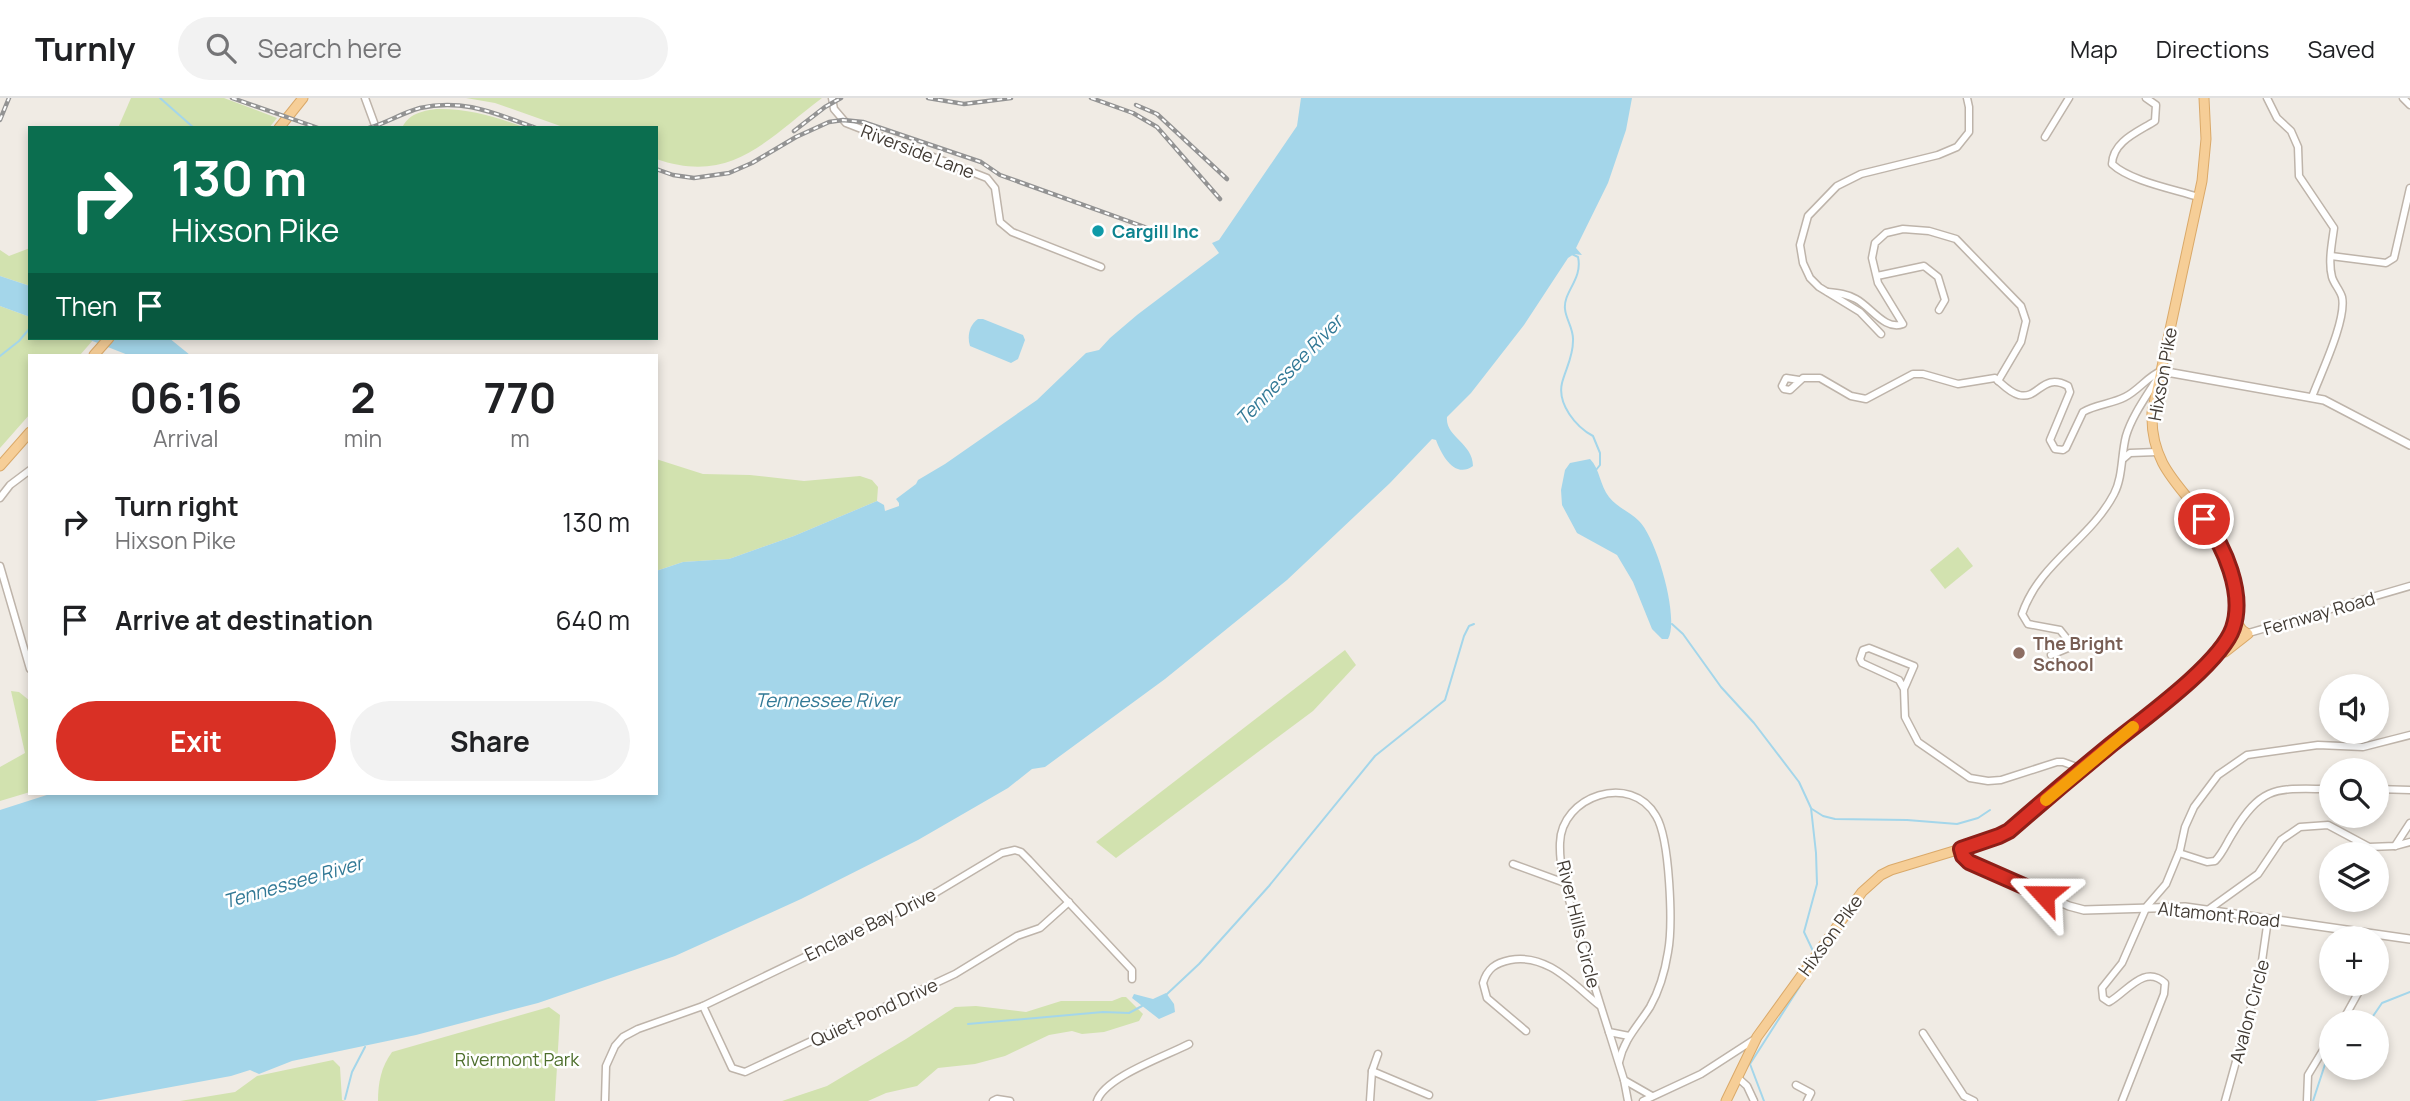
<!DOCTYPE html>
<meta charset="utf-8">
<style>
body{margin:0;font-family:Manrope,sans-serif;background:#f2f2f2;color:#202124;height:100vh;display:flex;flex-direction:column;font-size:26px;white-space:nowrap}
*{box-sizing:border-box;margin:0}
p{font-size:23px;color:#757577}
.icon{flex:none;width:38px;height:38px;fill:none;stroke:currentColor;stroke-width:2;stroke-linecap:round;stroke-linejoin:round}
.map{position:relative;flex:1;overflow:hidden}
.drawer{position:absolute;left:28px;top:256px;width:630px;height:441px;display:flex;flex-direction:column;background:#fff;border-radius:0px;box-shadow:0 4px 10px #0003}
.drawer>*{flex:none}
.top-card{position:absolute;left:28px;top:28px;width:630px;height:214px;border-radius:0px;box-shadow:0 4px 10px #0003;background:#0b6e4f;color:#fff;overflow:hidden}
.tools{position:absolute;left:2319px;top:576px;display:grid;gap:14px}
.tools a{display:grid;place-items:center;width:70px;height:70px;border-radius:50%;background:#fff;box-shadow:0 4px 10px #0003;font-size:35px}
.pin{position:absolute;display:grid;place-items:center;width:60px;height:60px;color:#fff;margin:-30px;border:4px solid #fff;border-radius:50%;box-shadow:0 2px 7px #0007}
.me{position:absolute;width:77px;margin:-38px;rotate:294deg;stroke-linejoin:round;filter:drop-shadow(0 0 5px #0008)}
.turn{display:flex;align-items:center;gap:24px;height:147px;padding:0 28px;font-size:32px}
.turn .icon{width:91px;height:91px;stroke-width:2.5}
.turn b{display:block;font-size:49px;line-height:60px}
.then{display:flex;align-items:center;height:66px;padding:0 28px;background:#0003;gap:14px;font-size:26px}
.eta{display:flex;justify-content:space-evenly;align-items:center;height:119px;text-align:center}
.eta b{font-size:42px;font-weight:700;line-height:49px}
.action{display:flex;gap:14px;margin-top:auto;padding:14px 28px}
.action a{flex:1;height:80px;border-radius:42px;background:#d93025;color:#fff;font-size:28px;font-weight:700;line-height:80px;text-align:center}
.action a+a{background:#f2f2f2;color:#202124}
ul{padding:0;list-style:none}
li{display:flex;align-items:center;gap:21px;height:98px;padding:0 28px}
li div{flex:1}
li b{display:block;font-size:26px}
li em{font-style:normal}
header{display:flex;align-items:center;gap:42px;box-sizing:border-box;height:98px;padding:0 35px;background:#fff;border-bottom:2px solid #e0e0e0}
header strong{font-size:33px}
nav{display:flex;gap:38px;margin-inline-start:auto;font-size:24px}
.search{width:490px;height:63px;background:#f2f2f2;display:flex;align-items:center;gap:18px;box-sizing:border-box;padding:0 24px;border-radius:38px;color:#757577;font-size:26px}
.map>svg:first-child{display:block}
.green{fill:#d2e2af}
.water{fill:#a4d6ea}
.lines{fill:none;stroke-linecap:round;stroke-linejoin:round}
.stream{stroke:#a4d6ea;stroke-width:2}
.minor-casing{stroke:#beb4aa;stroke-width:9}
.tertiary-casing{stroke:#beb4aa;stroke-width:10}
.primary-casing{stroke:#daa969;stroke-width:11}
.minor{stroke:#fff;stroke-width:6}
.tertiary{stroke:#fff;stroke-width:7}
.primary{stroke:#f6ce97;stroke-width:9}
.rail-casing{stroke:#939393;stroke-width:4.5}
.rail{stroke:#fff;stroke-width:2;stroke-dasharray:5;stroke-linecap:butt}
.route-casing{stroke:#8d1f18;stroke-width:18}
.route{stroke:#d93025;stroke-width:12}
.slow{stroke:#f59e0b;stroke-width:12}
.culture-dot{fill:#0f9aa8;stroke:#fff;stroke-width:2.5}
.education-dot{fill:#8d6e63;stroke:#fff;stroke-width:2.5}
.labels{text-anchor:middle;dominant-baseline:central;stroke-width:5;stroke-linejoin:round;paint-order:stroke}
.street-label{font-size:18px;fill:#423b34;stroke:#fff}
.culture-label{font-size:18px;font-weight:bold;fill:#0d838f;stroke:#fff;text-anchor:start}
.education-label{font-size:18px;font-weight:bold;fill:#785e54;stroke:#fff;text-anchor:start}
.park-label{font-size:18px;fill:#4e6f2d;stroke:#fff}
.water-label{font-size:19px;font-style:italic;fill:#327996;stroke:#fff}
</style>
<header>
<strong>Turnly</strong>
<div class="search"><svg class="icon" aria-label="search" viewBox="0 0 24 24"><circle cx="10" cy="10" r="6"/><path d="M15 15l6 6"/></svg>Search here</div>
<nav><a>Map</a><a>Directions</a><a>Saved</a></nav>
</header>
<div class="map">
<svg width="2410" height="1003" viewBox="0 0 2410 1003">
<rect width="100%" height="100%" fill="#f0ebe4"/>
<g class="green">
<polygon points="131,0 224,0 277,20 269,30 118,30"/>
<path d="M466 0H822C766 42 732 87 656 61V30H566L495 5Z"/>
<path d="M436 11C468 10 497 19 526 30H402C408 16 422 13 436 11Z"/>
<polygon points="30,150 30,188 0,178 0,152 9,158"/>
<polygon points="0,208 30,219 30,240 94,241 80,257 30,257 30,316 0,350"/>
<polygon points="656,361 703,376 750,377 804,383 860,378 872,382 878,389 877,403 794,438 729,461 683,464 656,473"/>
<polygon points="1958,449 1973,468 1945,491 1930,472"/>
<polygon points="1345,552 1356,567 1313,613 1116,760 1096,744"/>
<polygon points="11,593 19,594 30,603 30,694 0,703 0,669 25,655"/>
<polygon points="1122,899 1126,899 1143,916 1139,923 1104,934 1082,936 1072,933 1049,937 1005,958 975,966 938,970 917,988 886,995 868,1003 782,1003 827,988 906,941 955,909 976,908 1026,914 1061,903 1112,903"/>
<path d="M549 909 560 917 555 1003H378C378 985 381 969 392 954Z"/>
<polygon points="333,962 340,969 342,1002 346,1003 180,1003 235,994 257,978"/>
</g>
<g class="water">
<path d="M1301 0H1632L1626 32 1608 85 1576 150 1582 157 1574 156 1568 160 1524 227 1471 295 1447 319C1445 339 1473 345 1473 368 1455 381 1442 358 1436 342L1432 341 1390 385 1287 482 1165 581 1045 669 1032 671 1008 690 918 742 801 801 675 858 538 905 416 937 292 963 259 976 250 972 231 978 95 1003H0V712L53 695H656V473L683 464 729 461 794 438 877 403 884 407 885 413 899 408V405L896 401 916 386 918 382 945 366 1037 302 1086 255 1099 252 1110 240 1137 217 1219 155 1212 145 1219 142 1297 28Z"/>
<polygon points="0,178 30,188 30,219 0,208"/>
<path d="M978 221H983L1023 237 1025 242 1018 261 1011 265 970 248C967 239 969 227 978 221Z"/>
<polygon points="85,240 169,240 190,257 128,257"/>
<path d="M1590 361C1600 371 1600 388 1609 399 1618 410 1630 414 1639 423 1656 439 1680 520 1668 541H1662L1652 531 1633 484 1617 457 1577 435 1562 407 1561 392 1565 372 1570 365Z"/>
<polygon points="1166,895 1174,906 1175,914 1159,921 1132,900 1134,896 1153,901"/>
</g>
<g class="lines">
<g class="stream">
<polyline points="160,0 194,30"/>
<path d="M1572 156 1578 159C1583 181 1563 194 1565 211 1566 222 1574 231 1573 243 1573 259 1566 270 1562 285 1557 306 1576 329 1593 338L1600 355V367L1596 372"/>
<polyline points="0,258 19,243 30,230"/>
<polyline points="1672,526 1683,536 1721,589 1754,625 1799,684 1811,710 1816,755 1817,786 1804,834 1813,853"/>
<polyline points="1812,711 1823,718 1835,721 1907,722 1957,726 1978,720 1990,712"/>
<polyline points="1167,896 1199,866 1269,788 1375,658 1445,602 1464,538 1469,528 1474,526"/>
<polyline points="2369,924 2382,905 2410,894"/>
<polyline points="968,926 1103,914 1129,915 1142,908"/>
<polyline points="345,1001 352,974 365,949"/>
<polyline points="1764,1003 1750,966 1800,888"/>
<polyline points="2313,1003 2331,948"/>
</g>
<defs>
<g id="minor">
<polyline points="365,0 376,30"/>
<polyline points="832,0 834,11 846,25 987,80 995,90 1000,124 1012,134 1101,169"/>
<path d="M2146 0 2156 7 2155 23C2138 34 2113 43 2112 66 2130 83 2173 91 2198 99"/>
<path d="M2267 0 2277 20 2291 33 2298 49 2299 78 2334 130C2332 145 2328 164 2332 179 2334 186 2340 192 2342 199 2347 222 2320 277 2312 299"/>
<polyline points="2403,0 2410,7"/>
<polyline points="2045,39 2069,0"/>
<polyline points="2331,158 2386,165 2394,160 2410,90"/>
<polyline points="1877,178 1924,168 1938,179 1945,202 1939,212"/>
<path d="M1828 194C1838 195 1847 196 1856 201 1871 209 1885 233 1903 226L1878 185 1872 160 1875 145 1886 135 1903 131 1929 133 1956 141 2021 208 2026 223 2021 244 1998 283"/>
<polyline points="1881,236 1860,214 1819,189 1810,180 1803,165 1800,147 1808,118 1837,88 1861,76 1938,57 1957,49 1969,34 1969,9 1967,0"/>
<path d="M1799 282 1786 280 1782 288 1784 291 1790 292 1803 280H1820L1851 298 1866 301 1913 276H1923L1958 286 1995 280C2002 286 2010 295 2019 297 2039 302 2042 274 2068 288L2070 294 2050 342 2055 351 2063 352 2066 350 2083 314C2096 306 2112 306 2125 299 2139 292 2147 279 2161 273"/>
<polyline points="2123,361 2130,355 2157,354"/>
<polyline points="0,400 10,387 30,372"/>
<polyline points="0,468 30,571"/>
<polyline points="2228,541 2410,488"/>
<path d="M2051 557 2068 550V542L2060 532 2028 526 2022 516C2039 465 2090 442 2114 396 2123 379 2121 357 2126 338 2132 318 2146 299 2157 281"/>
<polyline points="1904,591 1914,568 1869,550 1863,552 1860,561 1862,565 1899,582 1904,591 1905,619 1918,644 1970,680 1988,683 2001,682 2057,664 2063,664 2082,671"/>
<polyline points="2376,691 2410,692"/>
<polyline points="2395,748 2410,725"/>
<path d="M2179 755 2207 764 2215 763C2223 755 2227 744 2233 735 2263 685 2278 691 2331 691"/>
<polyline points="1513,766 1565,785"/>
<polyline points="2208,812 2258,776 2281,742 2300,729 2328,727 2369,749 2395,748 2410,744"/>
<polyline points="703,908 732,970 745,974 955,876 1017,838 1040,830 1069,804"/>
<polyline points="2342,924 2363,886"/>
<path d="M1526 933 1487 900 1483 885C1487 871 1495 865 1510 862 1547 855 1573 886 1599 907"/>
<polyline points="1609,934 1624,982 1652,998"/>
<polyline points="1923,935 1964,998 1974,1003"/>
<path d="M1619 964C1624 941 1638 928 1650 909 1659 893 1665 873 1668 854 1673 827 1670 741 1656 718 1631 674 1561 698 1560 745 1559 771 1568 798 1575 823 1586 860 1597 897 1609 934L1629 938"/>
<polyline points="1372,973 1429,997"/>
<polyline points="1737,979 1747,988 1754,1003"/>
<polyline points="1624,982 1628,1003"/>
<polyline points="1796,987 1811,995 1807,1003"/>
<polyline points="605,1003 606,968 615,948 623,939 638,931 703,908 863,831 937,794 1002,755 1015,752 1021,754 1029,762 1132,872 1132,881"/>
<polyline points="993,1003 997,1001 1010,1003"/>
<path d="M1097 1003C1105 979 1166 958 1189 946"/>
<polyline points="1370,1003 1372,973 1378,956"/>
<polyline points="1643,1003 1701,976 1755,941"/>
<path d="M2122 1003 2164 896 2165 885C2144 866 2127 894 2109 904L2103 900 2102 890 2122 865 2147 808 2166 786 2180 752 2185 729 2194 709 2218 677 2247 657 2318 647 2363 649 2410 637"/>
<polyline points="2225,1003 2260,877 2268,821"/>
<polyline points="2307,1003 2308,977 2331,939"/>
</g>
<g id="tertiary">
<polyline points="2161,273 2324,302 2410,347"/>
<polyline points="1961,751 1963,758 1969,764 2069,808 2084,812 2185,809 2410,841"/>
</g>
<g id="primary">
<polyline points="279,30 303,0"/>
<polyline points="94,257 109,240"/>
<polyline points="0,368 30,334"/>
<polyline points="2219,554 2225,554 2248,536 2242,532 2235,522"/>
<path d="M1726 1003 1757 939 1862 794 1881 777 1891 772 1987 743 2009 733C2055 694 2101 655 2148 617 2171 598 2215 567 2229 540 2243 512 2234 465 2217 438 2189 393 2150 374 2152 315L2202 83 2206 41 2204 0"/>
</g>
</defs>
<use href="#minor" class="minor-casing"/>
<use href="#tertiary" class="tertiary-casing"/>
<use href="#primary" class="primary-casing"/>
<use href="#minor" class="minor"/>
<use href="#tertiary" class="tertiary"/>
<use href="#primary" class="primary"/>
<defs>
<g id="rail">
<polyline points="232,0 318,30"/>
<polyline points="928,0 964,6 1011,0"/>
<polyline points="1091,0 1133,15 1157,29 1220,101"/>
<polyline points="1136,7 1157,16 1227,81"/>
<polyline points="0,22 9,0"/>
<path d="M369 30C386 25 402 15 420 10 464 0 496 16 536 30"/>
<polyline points="794,33 825,9 841,0"/>
<polyline points="656,71 673,77 694,80 729,75 752,65 796,39 829,24 843,22 863,24 981,64 1000,77 1153,132"/>
</g>
</defs>
<use href="#rail" class="rail-casing"/>
<use href="#rail" class="rail"/>
</g>
<g class="lines">
<defs>
<path id="route" d="M2044 797 1969 764 1963 758 1961 751 1999 738 2009 733C2041 705 2074 677 2107 650 2139 624 2220 567 2233 530 2245 495 2224 448 2204 421"/>
</defs>
<use href="#route" class="route-casing"/>
<use href="#route" class="route"/>
<polyline class="slow" points="2046,702 2133,629"/>
</g>
<circle class="culture-dot" cx="1098" cy="133" r="7"/>
<circle class="education-dot" cx="2019" cy="555" r="7"/>
<g class="labels">
<g class="street-label">
<text transform="translate(918 53) rotate(21)">Riverside Lane</text>
<text transform="translate(2162 276) rotate(-80)">Hixson Pike</text>
<text transform="translate(2319 515) rotate(-16)">Fernway Road</text>
<text transform="translate(2219 816) rotate(6)">Altamont Road</text>
<text transform="translate(870 826) rotate(-26)">Enclave Bay Drive</text>
<text transform="translate(1579 826) rotate(76)">River Hills Circle</text>
<text transform="translate(1830 837) rotate(-54)">Hixson Pike</text>
<text transform="translate(2249 913) rotate(-75)">Avalon Circle</text>
<text transform="translate(874 914) rotate(-25)">Quiet Pond Drive</text>
</g>
<g class="culture-label">
<text x="1112" y="133">Cargill Inc</text>
</g>
<g class="education-label">
<text x="2033" y="545">The Bright<tspan x="2033" dy="21">School</tspan></text>
</g>
<g class="park-label">
<text x="517" y="961">Rivermont Park</text>
</g>
<g class="water-label">
<text transform="translate(1289 272) rotate(-46)">Tennessee River</text>
<text x="827" y="602">Tennessee River</text>
<text transform="translate(293 784) rotate(-16)">Tennessee River</text>
</g>
</g>
</svg>
<div class="tools">
<a><svg class="icon" aria-label="sound" viewBox="0 0 24 24"><path d="M4 9h4l5-4v14l-5-4H4zM17 9q2 3 0 6"/></svg></a>
<a><svg class="icon" aria-label="search" viewBox="0 0 24 24"><circle cx="10" cy="10" r="6"/><path d="M15 15l6 6"/></svg></a>
<a><svg class="icon" aria-label="layers" viewBox="0 0 24 24"><path d="M12 4l9 5-9 5-9-5zM3 14l9 5 9-5"/></svg></a>
<a>+</a>
<a>−</a>
</div>
<div class="pin" style="left:2204px;top:421px;background:#d93025"><svg class="icon" aria-label="arrive" viewBox="0 0 24 24"><path d="M6 21V4h12l-3 4 3 4H6"/></svg></div>
<svg class="me" style="left:2044px;top:797px" viewBox="-20 -20 40 40"><path d="M0-17L14 15 0 8-14 15z" fill="#d93025" stroke="#fff" stroke-width="4"/></svg>
<div class="top-card">
<div class="turn"><svg class="icon" aria-label="right" viewBox="0 0 24 24"><path d="M7 20v-9h11M14 6l5 5-5 5"/></svg><div><b>130 m</b>Hixson Pike</div></div>
<div class="then">Then<svg class="icon" aria-label="arrive" viewBox="0 0 24 24"><path d="M6 21V4h12l-3 4 3 4H6"/></svg></div>
</div>
<section class="drawer">
<div class="eta">
<div><b>06:16</b><p>Arrival</p></div>
<div><b>2</b><p>min</p></div>
<div><b>770</b><p>m</p></div>
</div>
<ul>
<li><svg class="icon" aria-label="right" viewBox="0 0 24 24"><path d="M7 20v-9h11M14 6l5 5-5 5"/></svg><div><b>Turn right</b><p>Hixson Pike</p></div><em>130 m</em></li>
<li><svg class="icon" aria-label="arrive" viewBox="0 0 24 24"><path d="M6 21V4h12l-3 4 3 4H6"/></svg><div><b>Arrive at destination</b></div><em>640 m</em></li>
</ul>
<div class="action"><a>Exit</a><a>Share</a></div>
</section>
</div>
